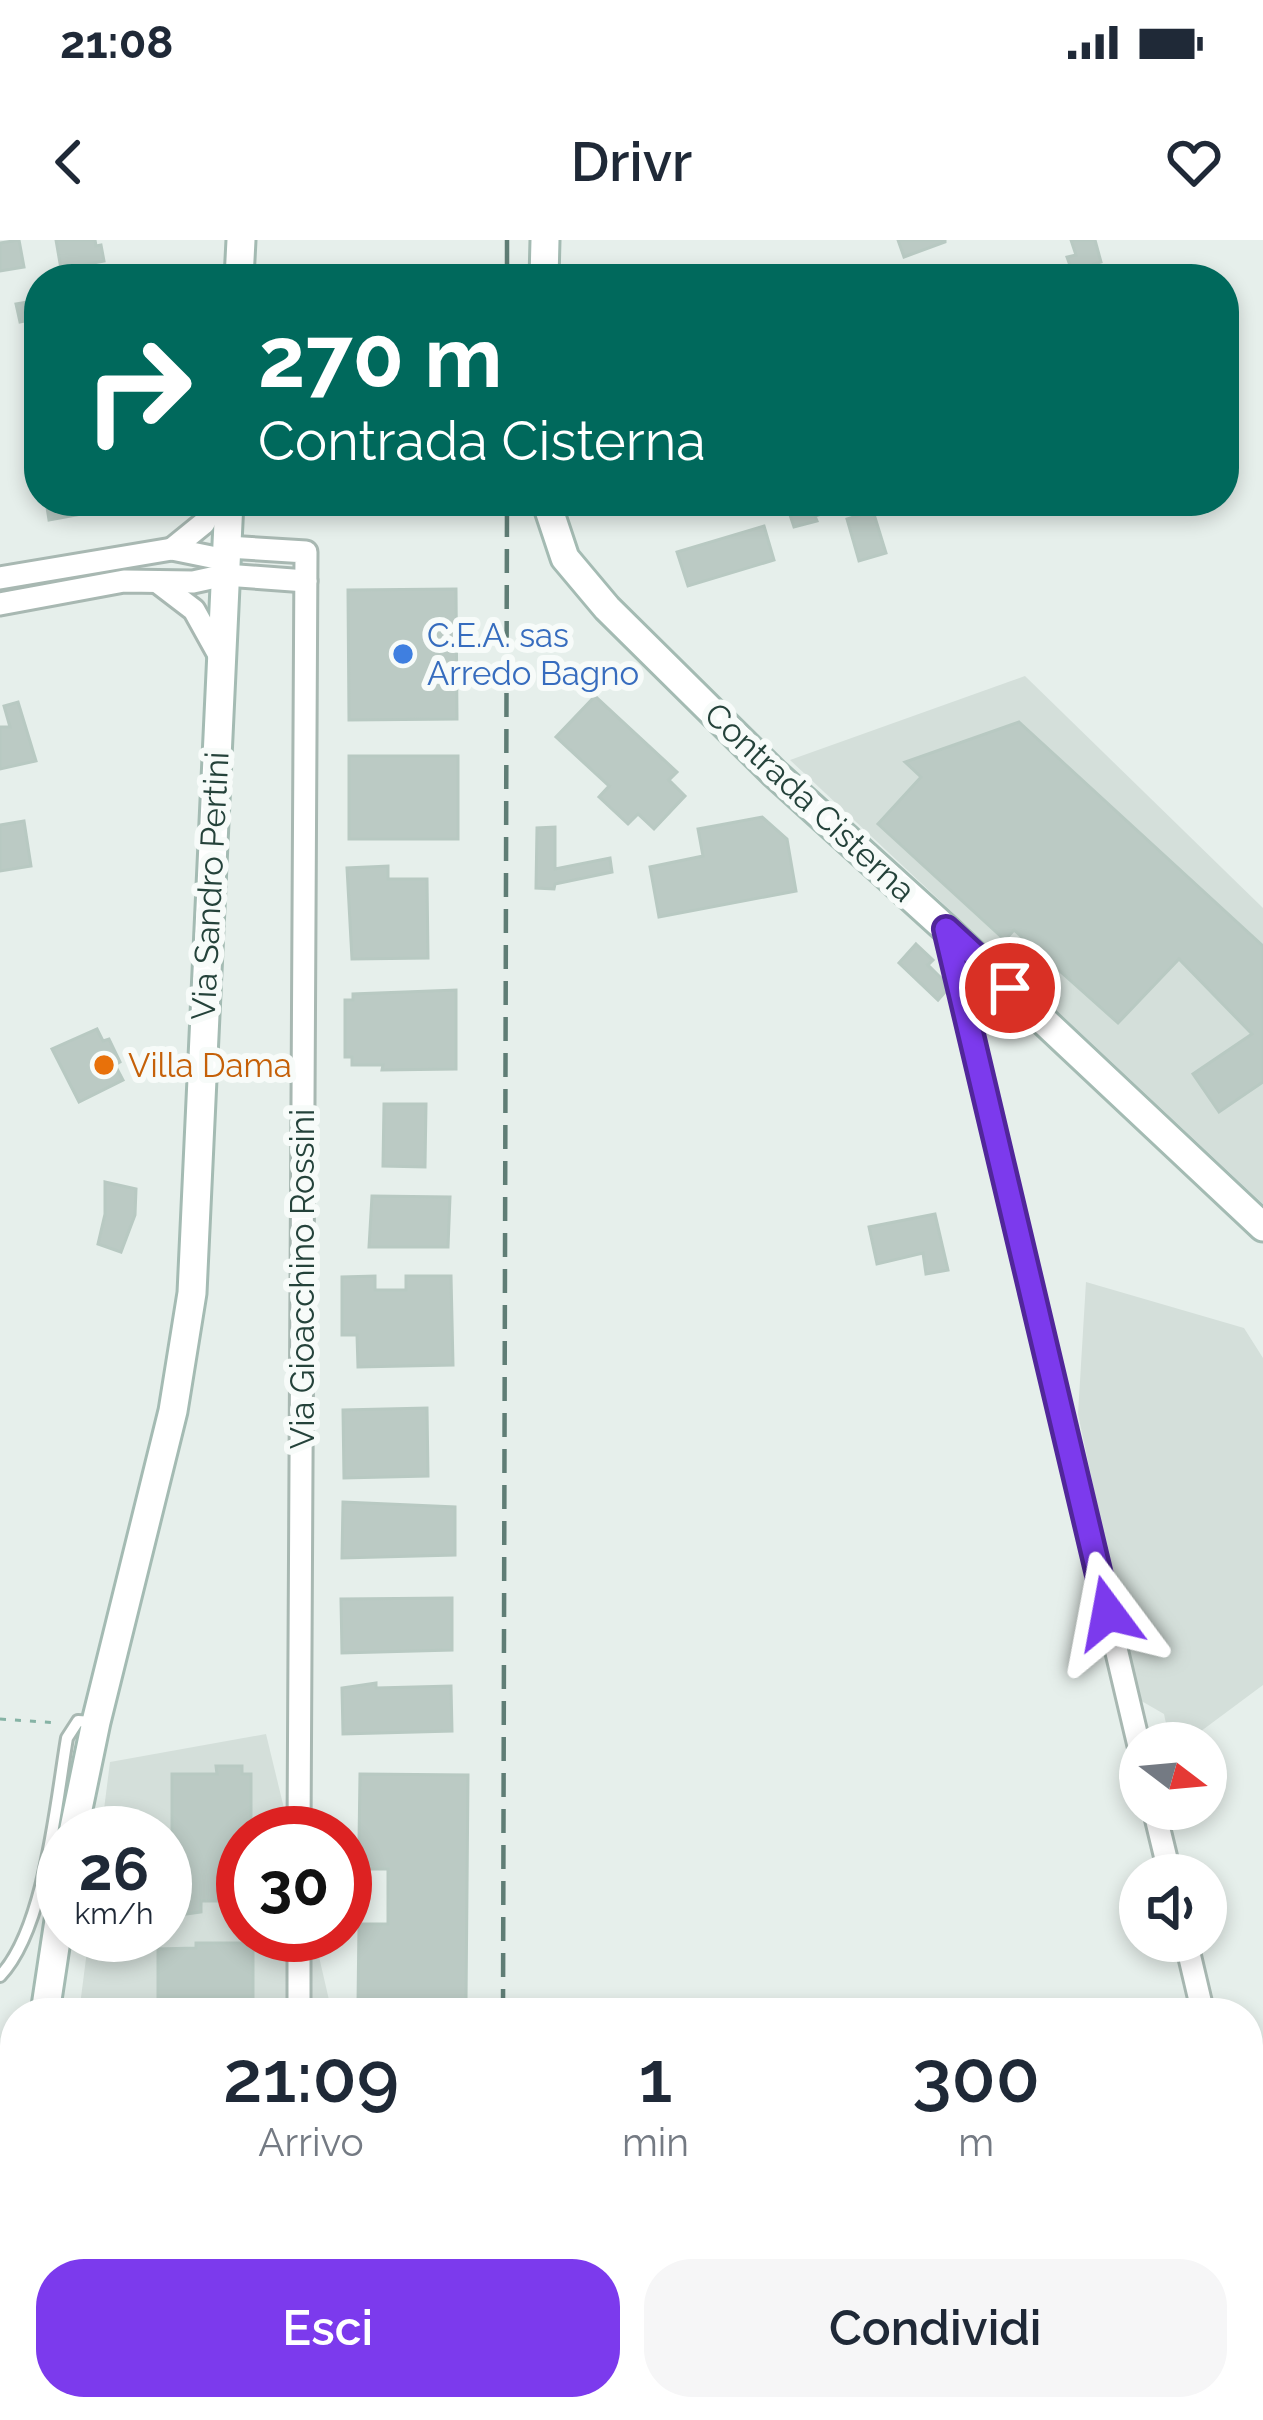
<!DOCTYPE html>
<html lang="it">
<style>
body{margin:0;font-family:Raleway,sans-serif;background:#f6f6f7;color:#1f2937;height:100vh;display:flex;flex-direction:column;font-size:45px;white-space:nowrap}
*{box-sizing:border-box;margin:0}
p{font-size:39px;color:#747a83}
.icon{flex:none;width:66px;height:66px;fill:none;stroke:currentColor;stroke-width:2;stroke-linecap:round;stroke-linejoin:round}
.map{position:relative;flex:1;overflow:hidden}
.drawer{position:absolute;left:0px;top:1758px;width:1263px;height:423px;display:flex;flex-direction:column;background:#fff;border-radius:48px 48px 0 0;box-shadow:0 6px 18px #0003}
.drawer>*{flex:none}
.banner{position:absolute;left:24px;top:24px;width:1215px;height:252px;border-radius:48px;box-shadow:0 6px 18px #0003;background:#00695c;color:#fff;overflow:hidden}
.needle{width:78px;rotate:106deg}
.buttons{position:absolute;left:1119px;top:1482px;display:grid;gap:24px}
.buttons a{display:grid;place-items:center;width:108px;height:108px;border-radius:50%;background:#fff;box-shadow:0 6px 18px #0003;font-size:60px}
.speed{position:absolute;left:36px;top:1566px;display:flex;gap:24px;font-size:60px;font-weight:700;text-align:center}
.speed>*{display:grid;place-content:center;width:156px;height:156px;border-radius:50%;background:#fff;box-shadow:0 6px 18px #0003;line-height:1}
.speed small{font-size:30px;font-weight:400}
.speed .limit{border:18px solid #d22;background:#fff;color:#111}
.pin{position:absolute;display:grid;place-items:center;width:102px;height:102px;color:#fff;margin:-51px;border:6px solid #fff;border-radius:50%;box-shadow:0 3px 12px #0007}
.me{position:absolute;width:132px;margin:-66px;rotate:347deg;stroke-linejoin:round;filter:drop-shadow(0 0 9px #0008)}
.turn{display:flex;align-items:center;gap:42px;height:252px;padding:0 36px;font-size:54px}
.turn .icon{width:156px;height:156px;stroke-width:2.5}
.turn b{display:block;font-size:84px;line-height:102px}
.eta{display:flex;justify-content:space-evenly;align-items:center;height:204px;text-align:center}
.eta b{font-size:72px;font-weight:600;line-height:84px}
.action{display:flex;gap:24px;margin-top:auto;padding:24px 36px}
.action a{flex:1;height:138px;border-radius:48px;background:#7c3aed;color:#fff;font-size:48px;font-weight:600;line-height:138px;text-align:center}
.action a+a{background:#f6f6f7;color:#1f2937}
.status{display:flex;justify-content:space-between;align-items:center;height:84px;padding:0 60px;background:#fff;direction:ltr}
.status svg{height:33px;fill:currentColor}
header{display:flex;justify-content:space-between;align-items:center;height:156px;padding:0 36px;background:#fff;font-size:54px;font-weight:600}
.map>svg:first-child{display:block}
.built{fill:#d4dfda}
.building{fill:#bbcac4;stroke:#b8c9c2;stroke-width:3}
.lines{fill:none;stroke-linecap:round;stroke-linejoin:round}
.lane-casing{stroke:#a8b8b2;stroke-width:16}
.street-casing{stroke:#a8b8b2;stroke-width:27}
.secondary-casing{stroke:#a4bbb3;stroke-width:33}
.path{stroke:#86b3a5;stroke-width:3;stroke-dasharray:6 9;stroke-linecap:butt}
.lane{stroke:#fff;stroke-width:10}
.street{stroke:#fff;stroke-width:21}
.secondary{stroke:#fff;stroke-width:27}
.rail{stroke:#5f7d75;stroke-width:4.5;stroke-dasharray:24 12;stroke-linecap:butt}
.route-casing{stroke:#51269a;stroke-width:30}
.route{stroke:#7c3aed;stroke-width:21}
.shop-dot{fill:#3f7fe0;stroke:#f7fbf9;stroke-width:4.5}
.food-dot{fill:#e8710a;stroke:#f7fbf9;stroke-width:4.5}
.labels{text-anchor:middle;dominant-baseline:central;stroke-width:12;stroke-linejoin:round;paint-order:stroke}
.shop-label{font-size:33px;fill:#366cbe;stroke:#f7fbf9;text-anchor:start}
.street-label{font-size:33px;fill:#24423a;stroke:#f7fbf9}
.food-label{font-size:33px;fill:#c56008;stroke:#f7fbf9;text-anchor:start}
</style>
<div class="status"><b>21:08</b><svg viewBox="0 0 49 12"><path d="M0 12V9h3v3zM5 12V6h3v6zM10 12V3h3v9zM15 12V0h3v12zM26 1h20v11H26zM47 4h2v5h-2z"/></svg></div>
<header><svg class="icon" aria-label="back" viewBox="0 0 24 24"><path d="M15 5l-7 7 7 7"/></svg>Drivr<svg class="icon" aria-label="heart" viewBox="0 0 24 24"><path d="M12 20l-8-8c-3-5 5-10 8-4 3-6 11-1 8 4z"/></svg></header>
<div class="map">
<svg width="1263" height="2180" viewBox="0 0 1263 2180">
<rect width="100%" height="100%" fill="#e6efeb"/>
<g class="built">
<polygon points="1025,436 1263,668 1263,964 790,520"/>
<polygon points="1086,1042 1244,1088 1263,1118 1263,1445 1185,1503 1170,1503 1164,1474 1138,1459 1078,1174"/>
<polygon points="266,1494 290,1593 243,1593 243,1695 314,1695 332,1773 79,1773 89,1695 165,1695 165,1593 101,1593 110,1522"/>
<polygon points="31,2166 424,2166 427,2180 29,2180"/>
</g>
<g class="building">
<polygon points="19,0 24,27 0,31 0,3"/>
<polygon points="56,0 95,0 96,6 101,5 104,21 61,29"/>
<polygon points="898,0 945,0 945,2 904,17"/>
<polygon points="1071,0 1095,0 1101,22 1072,31 1067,17 1076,15"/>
<polygon points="39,60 39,78 20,82 16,64"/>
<polygon points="46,261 113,261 114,268 49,280"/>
<polygon points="822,261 825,273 815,276 817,281 794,287 788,269"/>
<polygon points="873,271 886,313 859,321 847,279"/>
<polygon points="764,286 774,320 688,346 677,312"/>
<polygon points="456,349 457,479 349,480 348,350"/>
<polygon points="595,456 677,532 669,540 685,556 654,589 638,574 628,584 599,557 609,546 556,497"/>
<polygon points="18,462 36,521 0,529 0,487 10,487 4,466"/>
<polygon points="1019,482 1263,706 1263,842 1219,872 1193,834 1252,794 1179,719 1118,783 1014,690 1005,700 878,584 921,537 905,522"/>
<rect x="349" y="516" width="109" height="83"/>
<polygon points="762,577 787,599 796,651 659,677 650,627 703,616 698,589"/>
<polygon points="24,581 31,626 0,631 0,585"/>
<polygon points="555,587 555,629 610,618 612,632 555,644 554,649 536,648 537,588"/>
<polygon points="388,626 388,639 427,639 428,718 352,719 347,628"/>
<polygon points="916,704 933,720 928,725 942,739 945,752 938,760 899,723"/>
<polygon points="456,750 456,829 382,830 383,825 352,825 352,817 345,817 345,760 353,760 353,754"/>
<polygon points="97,789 103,801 109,799 120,822 115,825 123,840 79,862 52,809"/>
<polygon points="384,864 426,864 425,927 383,926"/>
<polygon points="105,942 136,949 135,975 121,1012 98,1004 105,974"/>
<polygon points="372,956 450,957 448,1007 369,1007"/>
<polygon points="935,974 948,1030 926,1034 923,1013 877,1024 869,987"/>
<polygon points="375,1036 375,1050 406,1050 406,1036 451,1036 453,1125 358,1127 357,1095 342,1095 342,1037"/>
<polygon points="427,1168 428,1236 344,1238 343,1170"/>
<polygon points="343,1262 455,1267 455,1315 342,1318"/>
<polygon points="452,1358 452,1410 342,1413 341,1359"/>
<polygon points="376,1443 376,1448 451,1446 452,1491 343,1494 342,1448"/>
<polygon points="216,1526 242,1526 242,1534 251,1534 251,1587 243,1593 243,1661 201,1661 201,1672 165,1677 165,1597 172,1597 172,1534 217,1534"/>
<polygon points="360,1534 468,1535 466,1762 358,1765 359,1684 388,1684 388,1629 354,1629 354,1603 359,1603"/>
<polygon points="196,1703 253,1703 253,1757 158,1757 158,1709 196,1708"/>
<polygon points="1248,2137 1253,2137 1263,2180 1237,2180 1234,2166 1248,2166"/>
<polygon points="339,2166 432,2166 431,2180 339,2180"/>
<polygon points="1086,2166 1182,2166 1185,2180 1089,2180"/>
</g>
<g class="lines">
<defs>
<path id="lane" d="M0 1736C45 1689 56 1563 67 1498L78 1481 92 1482"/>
<g id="street">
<polyline points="227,307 306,312 299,1593"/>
<polyline points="172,309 204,283 216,261"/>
<polyline points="0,338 172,309 226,320"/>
<polyline points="160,344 194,370 219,415"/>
<polyline points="0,364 124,341 193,342 225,335 306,341"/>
<polyline points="946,689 1140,1510"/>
<polyline points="1154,1569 1170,1635"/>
<polyline points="1186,1701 1203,1773"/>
<polyline points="299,1773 299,1695"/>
<polyline points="1248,1959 1263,2021"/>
<polyline points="296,2180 296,2166"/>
</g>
<g id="secondary">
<polyline points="239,39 241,0"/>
<polyline points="544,39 545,0"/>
<polyline points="546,261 565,318 607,368 774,533 946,689 1263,987"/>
<polyline points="73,1593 96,1482 173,1171 192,1053 229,261"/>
<polyline points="45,1773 63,1654"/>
<polyline points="0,2120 15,2001"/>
</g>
</defs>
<use href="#lane" class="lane-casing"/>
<use href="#street" class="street-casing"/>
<use href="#secondary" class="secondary-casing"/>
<polyline class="path" points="0,1479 58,1483"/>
<use href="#lane" class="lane"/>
<use href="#street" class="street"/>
<use href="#secondary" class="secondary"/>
<g class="rail">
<polyline points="507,0 507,39"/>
<polyline points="503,1773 507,261"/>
<polyline points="514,2166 516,2180"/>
</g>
</g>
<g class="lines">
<defs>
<polyline id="route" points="1010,748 946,689 1108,1373"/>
</defs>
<use href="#route" class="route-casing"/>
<use href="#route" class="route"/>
</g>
<circle class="shop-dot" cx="403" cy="414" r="12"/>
<circle class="food-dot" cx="104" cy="825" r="12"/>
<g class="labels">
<g class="shop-label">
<text x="427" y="395">C.E.A. sas<tspan x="427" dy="38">Arredo Bagno</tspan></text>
</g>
<g class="street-label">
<text transform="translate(810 562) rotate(43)">Contrada Cisterna</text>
<text transform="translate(210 646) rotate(-87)">Via Sandro Pertini</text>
<text transform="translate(302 1039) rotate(-90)">Via Gioacchino Rossini</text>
</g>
<g class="food-label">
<text x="128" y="825">Villa Dama</text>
</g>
</g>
</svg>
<div class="buttons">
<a><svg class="needle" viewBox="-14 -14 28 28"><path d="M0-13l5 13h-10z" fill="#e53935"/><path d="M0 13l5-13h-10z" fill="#747a83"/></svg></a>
<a><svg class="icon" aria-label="sound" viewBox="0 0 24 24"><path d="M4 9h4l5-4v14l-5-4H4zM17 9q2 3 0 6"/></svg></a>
</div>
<div class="speed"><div>26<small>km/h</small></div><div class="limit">30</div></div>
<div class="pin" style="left:1010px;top:748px;background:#d93025"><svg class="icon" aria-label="arrive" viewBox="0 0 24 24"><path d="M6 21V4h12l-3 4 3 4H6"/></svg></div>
<svg class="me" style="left:1108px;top:1373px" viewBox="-20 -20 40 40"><path d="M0-17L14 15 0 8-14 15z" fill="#7c3aed" stroke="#fff" stroke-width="4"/></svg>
<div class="banner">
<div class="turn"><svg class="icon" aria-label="right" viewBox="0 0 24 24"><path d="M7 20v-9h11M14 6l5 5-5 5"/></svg><div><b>270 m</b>Contrada Cisterna</div></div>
</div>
<section class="drawer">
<div class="eta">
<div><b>21:09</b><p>Arrivo</p></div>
<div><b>1</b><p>min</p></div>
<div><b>300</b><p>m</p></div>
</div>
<div class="action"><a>Esci</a><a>Condividi</a></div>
</section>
</div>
